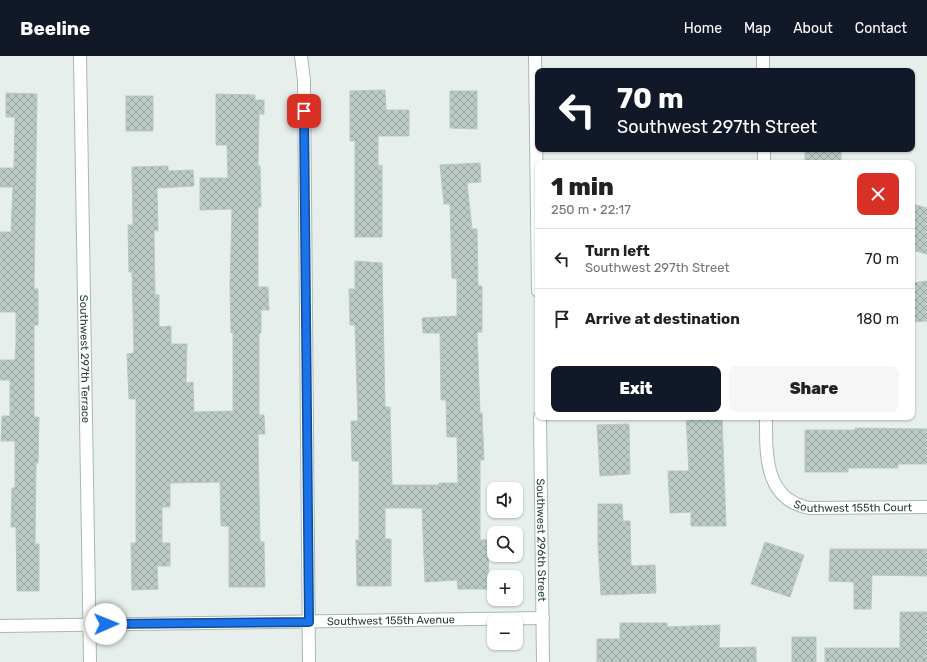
<!DOCTYPE html>
<meta charset="utf-8">
<style>
body{margin:0;font-family:Rubik,sans-serif;background:#f6f6f6;color:#222;height:100vh;display:flex;flex-direction:column;font-size:15px;white-space:nowrap}
*{box-sizing:border-box;margin:0}
p{font-size:13px;color:#767676}
.icon{flex:none;width:22px;height:22px;fill:none;stroke:currentColor;stroke-width:2;stroke-linecap:round;stroke-linejoin:round}
.map{position:relative;flex:1;overflow:hidden}
.details{position:absolute;left:535px;top:104px;width:380px;height:260px;display:flex;flex-direction:column;background:#fff;border-radius:8px;box-shadow:0 1px 3px #0004}
.details>*{flex:none}
.top-card{position:absolute;left:535px;top:12px;width:380px;height:84px;border-radius:8px;box-shadow:0 1px 3px #0004;background:#111827;color:#fff;overflow:hidden}
.fabs{position:absolute;left:487px;top:426px;display:grid;gap:8px}
.fabs a{display:grid;place-items:center;width:36px;height:36px;border-radius:8px;background:#fff;box-shadow:0 1px 3px #0004;font-size:20px}
.pin{position:absolute;display:grid;place-items:center;width:34px;height:34px;color:#fff;margin:-17px;border-radius:8px;box-shadow:0 2px 6px #0006}
.me{position:absolute;width:44px;margin:-22px;rotate:89deg;stroke-linejoin:round;filter:drop-shadow(0 0 3px #0008)}
.turn{display:flex;align-items:center;gap:14px;height:84px;padding:0 16px;font-size:18px}
.turn .icon{width:52px;height:52px;stroke-width:2.5}
.turn b{display:block;font-size:28px;line-height:34px}
.round{display:grid;place-items:center;flex:none;width:42px;height:42px;border-radius:8px;background:#f6f6f6}
.head{display:flex;align-items:center;justify-content:space-between;height:68px;padding:0 16px}
h1{font-size:24px;font-weight:800;line-height:30px}
.primary-button{display:flex;gap:8px;margin-top:auto;padding:8px 16px}
.primary-button a{flex:1;height:46px;border-radius:8px;background:#111827;color:#fff;font-size:16px;font-weight:800;line-height:46px;text-align:center}
.primary-button a+a{background:#f6f6f6;color:#222}
ul{padding:0;list-style:none}
li{display:flex;align-items:center;gap:12px;height:60px;padding:0 16px;border-top:1px solid #e0e0e0}
li div{flex:1}
li b{display:block;font-size:15px}
li em{font-style:normal}
header{display:flex;align-items:center;gap:24px;box-sizing:border-box;height:56px;padding:0 20px;background:#111827;color:#fff}
header strong{font-size:19px}
nav{display:flex;gap:22px;margin-inline-start:auto;font-size:14px}
.map>svg:first-child{display:block}
.building{fill:url(#building-cross-hatch);stroke:#b8c9c2}
.lines{fill:none;stroke-linecap:round;stroke-linejoin:round}
.street-casing{stroke:#a8b8b2;stroke-width:14}
.secondary-casing{stroke:#a4bbb3;stroke-width:14}
.street{stroke:#fff;stroke-width:12}
.secondary{stroke:#fff;stroke-width:12}
.route-casing{stroke:#114b97;stroke-width:10}
.route{stroke:#1a73e8;stroke-width:7}
.labels{text-anchor:middle;dominant-baseline:central;stroke-width:3;stroke-linejoin:round;paint-order:stroke}
.street-label{font-size:11px;fill:#24423a;stroke:#f7fbf9}
</style>
<header>
<strong>Beeline</strong>
<nav><a>Home</a><a>Map</a><a>About</a><a>Contact</a></nav>
</header>
<div class="map">
<svg width="927" height="606" viewBox="0 0 927 606">
<defs>
<pattern id="building-cross-hatch" width="8" height="8" patternUnits="userSpaceOnUse"><rect width="8" height="8" fill="#bbcac4"/><path d="M0 0l8 8M0 8l8-8" fill="none" stroke="#98a6a0"/></pattern>
</defs>
<rect width="100%" height="100%" fill="#e6efeb"/>
<g class="building">
<polygon points="385,34 386,54 409,54 409,80 378,80 378,110 382,109 382,181 355,181 355,85 350,85 350,35"/>
<polygon points="450,35 477,35 477,73 450,72"/>
<polygon points="6,37 37,38 34,233 38,233 38,269 34,269 34,361 39,361 38,407 36,407 35,488 39,488 39,535 17,535 16,471 11,471 12,432 15,432 15,385 1,385 2,360 10,360 10,324 0,324 0,304 15,304 16,287 16,256 0,256 0,176 11,176 13,131 0,131 0,112 14,112 15,61 6,61"/>
<polygon points="216,38 255,39 255,44 264,44 264,58 259,58 258,110 260,110 261,151 258,151 258,231 268,231 269,254 261,254 261,277 259,277 259,359 264,359 265,378 258,378 260,486 264,486 265,531 229,531 229,470 221,470 220,426 170,427 170,451 162,451 162,487 170,487 170,510 157,510 158,533 132,534 131,487 136,487 136,343 129,343 127,298 134,297 132,216 129,216 128,169 133,169 132,111 168,110 168,115 193,114 194,130 157,132 158,175 154,174 155,239 159,239 159,271 171,270 171,288 187,288 186,327 193,326 194,356 233,355 233,277 231,277 230,231 232,153 200,154 200,122 228,122 227,89 216,89"/>
<rect x="126" y="40" width="27" height="35"/>
<rect x="805" y="93" width="36" height="14"/>
<polygon points="480,107 481,126 467,127 472,173 477,173 478,230 482,230 482,276 477,276 480,357 482,357 484,404 480,404 480,484 488,484 489,533 458,533 457,524 425,526 422,452 385,452 385,483 391,483 391,530 357,530 356,484 359,484 359,405 352,405 351,365 358,365 355,269 350,269 349,233 355,233 355,205 382,207 385,351 390,351 392,429 439,429 439,427 458,427 457,381 447,381 446,344 441,344 440,277 423,277 422,262 457,260 457,223 452,222 450,148 444,148 440,109"/>
<polygon points="912,148 927,152 927,198 912,194"/>
<polygon points="927,225 927,265 912,266 912,227"/>
<polygon points="686,361 722,361 726,470 691,470 691,456 670,457 668,415 689,415"/>
<polygon points="629,368 630,418 600,420 597,369"/>
<polygon points="855,372 927,373 927,408 898,408 898,412 848,412 848,416 805,416 805,374 855,374"/>
<polygon points="598,448 622,448 623,465 630,465 631,510 655,509 656,537 601,539 598,489"/>
<polygon points="765,486 804,499 790,541 751,528"/>
<polygon points="830,493 927,493 927,520 872,519 871,553 854,553 854,526 829,525"/>
<polygon points="900,556 927,556 927,606 825,606 825,592 900,592"/>
<polygon points="620,567 667,567 667,571 720,569 719,592 756,591 756,606 597,606 597,583 620,583"/>
<rect x="792" y="581" width="24" height="25"/>
</g>
<g class="lines">
<defs>
<g id="street">
<path id="s1" d="M80 0 90 606"/>
<polyline points="301,0 304,24 309,606"/>
<polyline points="763,0 763,15"/>
<polyline points="764,93 764,107"/>
<path id="s2" d="M766 361C766 398 764 444 810 452L927 451"/>
<path id="s3" d="M0 570 543 562"/>
</g>
<g id="secondary">
<polyline points="535,0 538,235"/>
<path id="s4" d="M540 361 543 606"/>
</g>
</defs>
<use href="#street" class="street-casing"/>
<use href="#secondary" class="secondary-casing"/>
<use href="#street" class="street"/>
<use href="#secondary" class="secondary"/>
</g>
<g class="lines">
<defs>
<polyline id="route" points="106,568 309,566 304,55"/>
</defs>
<use href="#route" class="route-casing"/>
<use href="#route" class="route"/>
</g>
<g class="labels">
<g class="street-label">
<text stroke="none"><textPath href="#s1" startOffset="303">Southwest 297th Terrace</textPath></text>
<text stroke="none"><textPath href="#s2" startOffset="155">Southwest 155th Court</textPath></text>
<text stroke="none"><textPath href="#s4" startOffset="123">Southwest 296th Street</textPath></text>
<text stroke="none"><textPath href="#s3" startOffset="391">Southwest 155th Avenue</textPath></text>
</g>
</g>
</svg>
<div class="fabs">
<a><svg class="icon" aria-label="sound" viewBox="0 0 24 24"><path d="M4 9h4l5-4v14l-5-4H4zM17 9q2 3 0 6"/></svg></a>
<a><svg class="icon" aria-label="search" viewBox="0 0 24 24"><circle cx="10" cy="10" r="6"/><path d="M15 15l6 6"/></svg></a>
<a>+</a>
<a>−</a>
</div>
<div class="pin" style="left:304px;top:55px;background:#d93025"><svg class="icon" aria-label="arrive" viewBox="0 0 24 24"><path d="M6 21V4h12l-3 4 3 4H6"/></svg></div>
<svg class="me" style="left:106px;top:568px" viewBox="-20 -20 40 40"><circle r="19" fill="#fff"/><path d="M0-13L10 11 0 6-10 11z" fill="#1a73e8"/></svg>
<div class="top-card">
<div class="turn"><svg class="icon" aria-label="left" viewBox="0 0 24 24"><path d="M17 20v-9H6M10 6l-5 5 5 5"/></svg><div><b>70 m</b>Southwest 297th Street</div></div>
</div>
<section class="details">
<div class="head"><div><h1>1 min</h1><p>250 m · 22:17</p></div><a class="round" style="background:#d93025;color:#fff"><svg class="icon" aria-label="close" viewBox="0 0 24 24"><path d="M6 6l12 12M18 6L6 18"/></svg></a></div>
<ul>
<li><svg class="icon" aria-label="left" viewBox="0 0 24 24"><path d="M17 20v-9H6M10 6l-5 5 5 5"/></svg><div><b>Turn left</b><p>Southwest 297th Street</p></div><em>70 m</em></li>
<li><svg class="icon" aria-label="arrive" viewBox="0 0 24 24"><path d="M6 21V4h12l-3 4 3 4H6"/></svg><div><b>Arrive at destination</b></div><em>180 m</em></li>
</ul>
<div class="primary-button"><a>Exit</a><a>Share</a></div>
</section>
</div>
